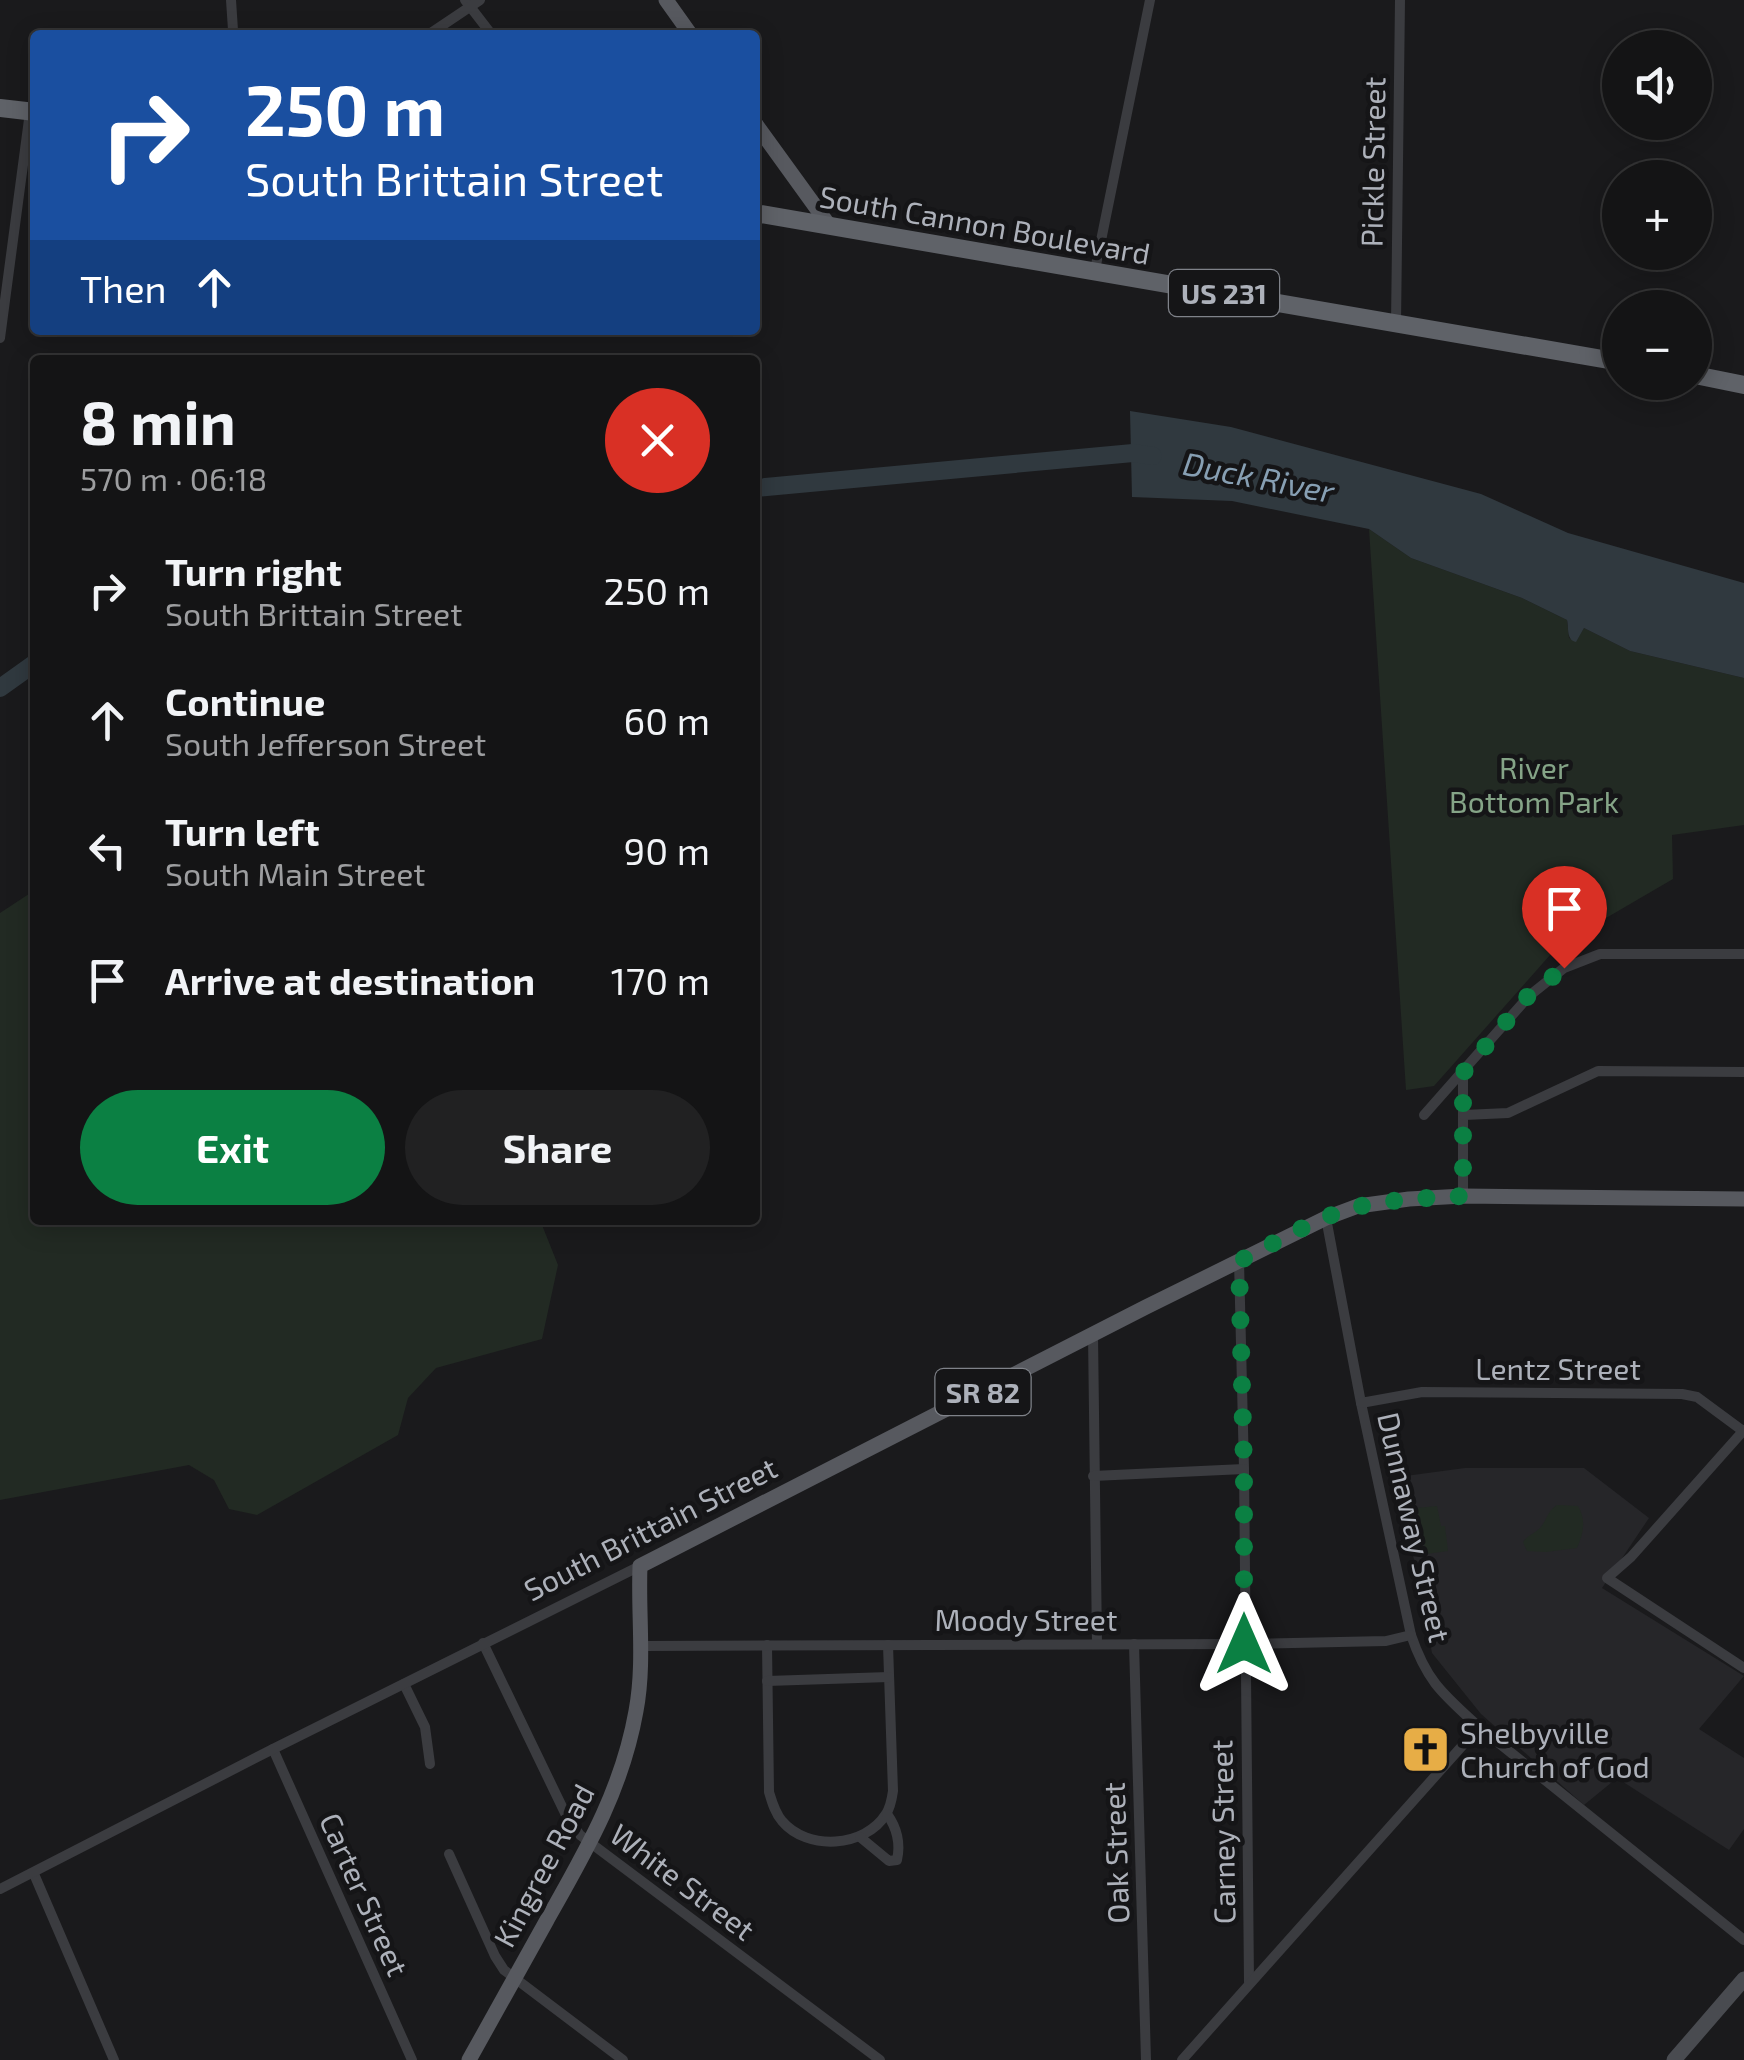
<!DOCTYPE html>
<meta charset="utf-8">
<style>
body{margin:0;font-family:"Exo 2",sans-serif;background:#212122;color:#f1f3f6;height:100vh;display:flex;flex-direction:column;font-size:38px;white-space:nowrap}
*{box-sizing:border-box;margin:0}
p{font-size:32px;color:#9d9ea0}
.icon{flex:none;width:55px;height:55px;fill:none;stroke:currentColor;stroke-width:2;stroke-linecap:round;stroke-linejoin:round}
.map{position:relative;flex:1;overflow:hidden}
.drawer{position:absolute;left:30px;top:355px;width:730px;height:870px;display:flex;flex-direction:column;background:#141415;border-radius:10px;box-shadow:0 5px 25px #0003,0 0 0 2px #333334}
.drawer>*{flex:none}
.banner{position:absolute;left:30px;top:30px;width:730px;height:305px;border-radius:10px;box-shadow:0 5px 25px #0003,0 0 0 2px #333334;background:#1a4fa0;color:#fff;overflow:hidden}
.controls{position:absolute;left:1602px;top:30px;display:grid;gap:20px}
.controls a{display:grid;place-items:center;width:110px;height:110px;border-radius:50%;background:#141415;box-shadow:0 5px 25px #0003,0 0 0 2px #333334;font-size:50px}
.pin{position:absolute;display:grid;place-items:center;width:85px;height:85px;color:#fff;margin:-102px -42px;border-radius:50% 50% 50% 0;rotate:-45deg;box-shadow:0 0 10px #0007}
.pin .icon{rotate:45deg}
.me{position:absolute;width:110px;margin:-55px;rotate:0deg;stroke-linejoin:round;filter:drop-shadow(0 0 8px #0008)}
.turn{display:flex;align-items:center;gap:35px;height:210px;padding:0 50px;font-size:45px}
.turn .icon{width:130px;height:130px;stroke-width:2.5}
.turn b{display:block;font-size:70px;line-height:85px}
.then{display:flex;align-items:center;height:95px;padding:0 50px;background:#0003;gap:20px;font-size:38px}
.round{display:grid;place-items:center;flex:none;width:105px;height:105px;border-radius:52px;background:#212122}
.headline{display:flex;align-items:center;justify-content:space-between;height:170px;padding:0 50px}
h1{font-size:60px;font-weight:700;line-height:75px}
.primary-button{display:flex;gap:20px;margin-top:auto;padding:20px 50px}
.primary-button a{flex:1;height:115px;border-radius:60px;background:#0b8043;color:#fff;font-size:40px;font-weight:700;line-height:115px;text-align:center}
.primary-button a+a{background:#212122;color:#f1f3f6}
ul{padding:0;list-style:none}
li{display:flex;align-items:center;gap:30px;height:130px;padding:0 50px}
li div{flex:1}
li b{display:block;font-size:38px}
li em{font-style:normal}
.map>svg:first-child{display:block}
.built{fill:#262629}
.green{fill:#222a23}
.water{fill:#30393f}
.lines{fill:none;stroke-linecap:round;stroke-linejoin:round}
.river{stroke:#30393f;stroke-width:18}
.minor{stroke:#3b3c40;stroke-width:10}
.secondary{stroke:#494b50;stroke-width:15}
.primary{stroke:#57595f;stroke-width:15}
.trunk{stroke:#5f6268;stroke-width:18}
.route{stroke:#0b8043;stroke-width:18;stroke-dasharray:0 32.4}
.labels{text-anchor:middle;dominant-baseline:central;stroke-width:9;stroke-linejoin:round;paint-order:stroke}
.shield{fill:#151517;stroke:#7f8289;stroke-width:2.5}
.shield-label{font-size:28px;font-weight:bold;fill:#adb1ba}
.street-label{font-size:30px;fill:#adb1ba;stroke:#151517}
.park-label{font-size:30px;fill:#85a487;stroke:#151517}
.poi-label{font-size:30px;fill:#adb1ba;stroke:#151517;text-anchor:start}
.water-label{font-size:32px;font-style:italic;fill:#879fb3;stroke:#151517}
</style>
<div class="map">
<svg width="1744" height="2060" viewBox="0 0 1744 2060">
<rect width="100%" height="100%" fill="#1a1a1c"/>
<polygon class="built" points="1465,1468 1584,1468 1649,1518 1602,1588 1744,1676 1699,1729 1744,1758 1744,1829 1729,1850 1617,1778 1584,1805 1481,1714 1432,1653 1398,1477"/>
<g class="green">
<polygon points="1369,529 1411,558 1522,598 1567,620 1569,638 1576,641 1584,628 1630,651 1744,678 1744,825 1672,835 1673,879 1558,946 1434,1086 1406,1090"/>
<polygon points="35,890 35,1220 540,1220 558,1265 542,1339 436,1368 408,1398 398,1435 257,1515 229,1509 214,1480 189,1465 0,1500 0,913"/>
<path d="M1557 1505 1578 1506C1586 1520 1584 1533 1577 1548L1546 1552 1527 1551 1523 1542C1528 1535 1534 1534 1540 1528 1547 1520 1548 1510 1557 1505Z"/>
<polygon points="1437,1506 1441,1526 1445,1526 1448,1551 1426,1554 1417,1508"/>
</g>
<path class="water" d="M1130 411 1231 427 1481 494 1568 533 1744 583V678L1630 651 1584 628 1576 642C1566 640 1569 628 1567 620L1522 598 1411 558 1369 529 1232 501 1132 497Z"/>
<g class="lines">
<g class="river">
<polyline points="755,488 1133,453 1153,456"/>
<polyline points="0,688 35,663"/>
</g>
<g class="minor">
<polyline points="231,0 233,30 237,35"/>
<polyline points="465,0 492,35"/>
<polyline points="428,35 480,0"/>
<polyline points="1095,270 1150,0"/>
<polyline points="1396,324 1400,0"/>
<polyline points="0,338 30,112"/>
<polyline points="1463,1074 1463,1196"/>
<polyline points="1424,1115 1529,996 1564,968 1600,954 1744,954"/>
<polyline points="1464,1115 1508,1113 1598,1071 1744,1072"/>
<path d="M1326 1218 1361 1403 1411 1635C1427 1682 1443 1694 1479 1727L1744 1940"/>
<polyline points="1239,1261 1244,1469 1249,1982"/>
<polyline points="1093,1335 1097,1644"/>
<polyline points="1361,1403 1422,1392 1682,1394 1697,1397 1743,1431"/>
<polyline points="1744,1430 1631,1557 1607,1578 1744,1668"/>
<polyline points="1093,1476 1244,1469"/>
<polyline points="483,1643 566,1815 580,1835 880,2060"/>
<polyline points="1134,1644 1146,2060"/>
<path d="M767 1645 769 1792C772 1802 775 1813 782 1821 807 1851 865 1848 886 1814 890 1808 892 1798 893 1791L888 1645"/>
<polyline points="642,1646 1244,1644 1386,1641 1411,1635"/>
<polyline points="767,1681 889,1677"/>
<polyline points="404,1684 425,1727 430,1764"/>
<polyline points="273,1749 412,2060"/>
<path d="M860 1837 889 1861 897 1860C901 1842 897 1828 887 1814"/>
<polyline points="449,1854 495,1956 504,1970 623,2060"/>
<polyline points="34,1874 114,2060"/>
<polyline points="0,1889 273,1749 640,1566"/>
<polyline points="1182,2060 1479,1727"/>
</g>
<polyline class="secondary" points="1674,2060 1744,1979"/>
<g class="primary">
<polyline points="666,0 691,35"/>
<polyline points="755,123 828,224"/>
<path d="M469 2060C495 2013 521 1967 547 1920 586 1851 622 1790 636 1711 645 1663 638 1615 640 1566L1146 1307 1326 1218 1358 1206 1409 1199 1463 1196 1744 1199"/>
</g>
<g class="trunk">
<polyline points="0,108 35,112"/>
<polyline points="755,213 1620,362"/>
<polyline points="1695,375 1744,385"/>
</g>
</g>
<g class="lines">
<path class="route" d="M1244 1644V1469L1239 1261C1278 1242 1319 1215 1361 1206 1395 1199 1429 1198 1463 1196V1073L1528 996 1564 968"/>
</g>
<defs>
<symbol id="church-square" viewBox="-11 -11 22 22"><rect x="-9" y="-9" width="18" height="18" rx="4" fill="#e7ad46" stroke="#151517"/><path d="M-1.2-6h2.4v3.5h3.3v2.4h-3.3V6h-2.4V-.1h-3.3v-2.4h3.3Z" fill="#111"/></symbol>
</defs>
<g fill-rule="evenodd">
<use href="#church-square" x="1398" y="1722" width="55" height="55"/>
</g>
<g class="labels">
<g class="shield">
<rect x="1169" y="270" width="110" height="46" rx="8"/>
<rect x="935.5" y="1369" width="95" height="46" rx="8"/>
</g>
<g class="shield-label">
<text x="1224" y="293">US 231</text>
<text x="983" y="1392">SR 82</text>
</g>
<g class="street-label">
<text transform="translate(1372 162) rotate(-89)">Pickle Street</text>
<text transform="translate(985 224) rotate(10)">South Cannon Boulevard</text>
<text x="1558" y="1368">Lentz Street</text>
<text transform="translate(1415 1527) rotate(77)">Dunnaway Street</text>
<text transform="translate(650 1528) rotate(-27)">South Brittain Street</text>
<text x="1026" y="1619">Moody Street</text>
<text transform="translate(1222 1832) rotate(-91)">Carney Street</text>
<text transform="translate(1115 1853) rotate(-92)">Oak Street</text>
<text transform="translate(543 1865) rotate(-62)">Kingree Road</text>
<text transform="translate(683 1881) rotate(37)">White Street</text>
<text transform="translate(365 1894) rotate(66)">Carter Street</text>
</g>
<g class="park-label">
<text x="1534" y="767">River<tspan x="1534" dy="34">Bottom Park</tspan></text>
</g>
<g class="poi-label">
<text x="1460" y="1732">Shelbyville<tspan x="1460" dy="34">Church of God</tspan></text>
</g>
<g class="water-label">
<text transform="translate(1259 476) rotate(11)">Duck River</text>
</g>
</g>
</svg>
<div class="controls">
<a><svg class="icon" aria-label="sound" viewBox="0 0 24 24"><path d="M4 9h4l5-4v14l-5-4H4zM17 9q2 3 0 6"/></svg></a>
<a>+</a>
<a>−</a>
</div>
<div class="pin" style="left:1564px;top:968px;background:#d93025"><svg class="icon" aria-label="arrive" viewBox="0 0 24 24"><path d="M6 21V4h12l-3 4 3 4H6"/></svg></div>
<svg class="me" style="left:1244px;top:1644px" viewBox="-20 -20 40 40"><path d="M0-17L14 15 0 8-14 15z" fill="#0b8043" stroke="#fff" stroke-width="4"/></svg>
<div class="banner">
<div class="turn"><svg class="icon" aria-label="right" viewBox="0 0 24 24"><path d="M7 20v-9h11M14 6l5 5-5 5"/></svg><div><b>250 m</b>South Brittain Street</div></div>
<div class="then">Then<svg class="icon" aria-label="ahead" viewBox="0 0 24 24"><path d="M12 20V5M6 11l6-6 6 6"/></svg></div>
</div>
<section class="drawer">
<div class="headline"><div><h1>8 min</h1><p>570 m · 06:18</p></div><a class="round" style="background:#d93025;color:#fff"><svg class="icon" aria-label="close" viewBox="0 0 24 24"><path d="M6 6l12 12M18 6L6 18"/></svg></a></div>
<ul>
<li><svg class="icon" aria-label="right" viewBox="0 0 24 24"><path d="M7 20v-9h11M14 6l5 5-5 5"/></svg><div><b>Turn right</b><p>South Brittain Street</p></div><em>250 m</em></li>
<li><svg class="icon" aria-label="ahead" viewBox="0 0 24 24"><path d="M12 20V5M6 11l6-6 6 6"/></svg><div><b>Continue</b><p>South Jefferson Street</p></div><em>60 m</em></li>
<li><svg class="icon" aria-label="left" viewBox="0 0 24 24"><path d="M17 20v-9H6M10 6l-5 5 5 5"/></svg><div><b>Turn left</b><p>South Main Street</p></div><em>90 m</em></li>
<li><svg class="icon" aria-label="arrive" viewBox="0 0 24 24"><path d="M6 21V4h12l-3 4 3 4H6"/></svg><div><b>Arrive at destination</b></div><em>170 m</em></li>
</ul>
<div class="primary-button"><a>Exit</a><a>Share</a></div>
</section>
</div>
